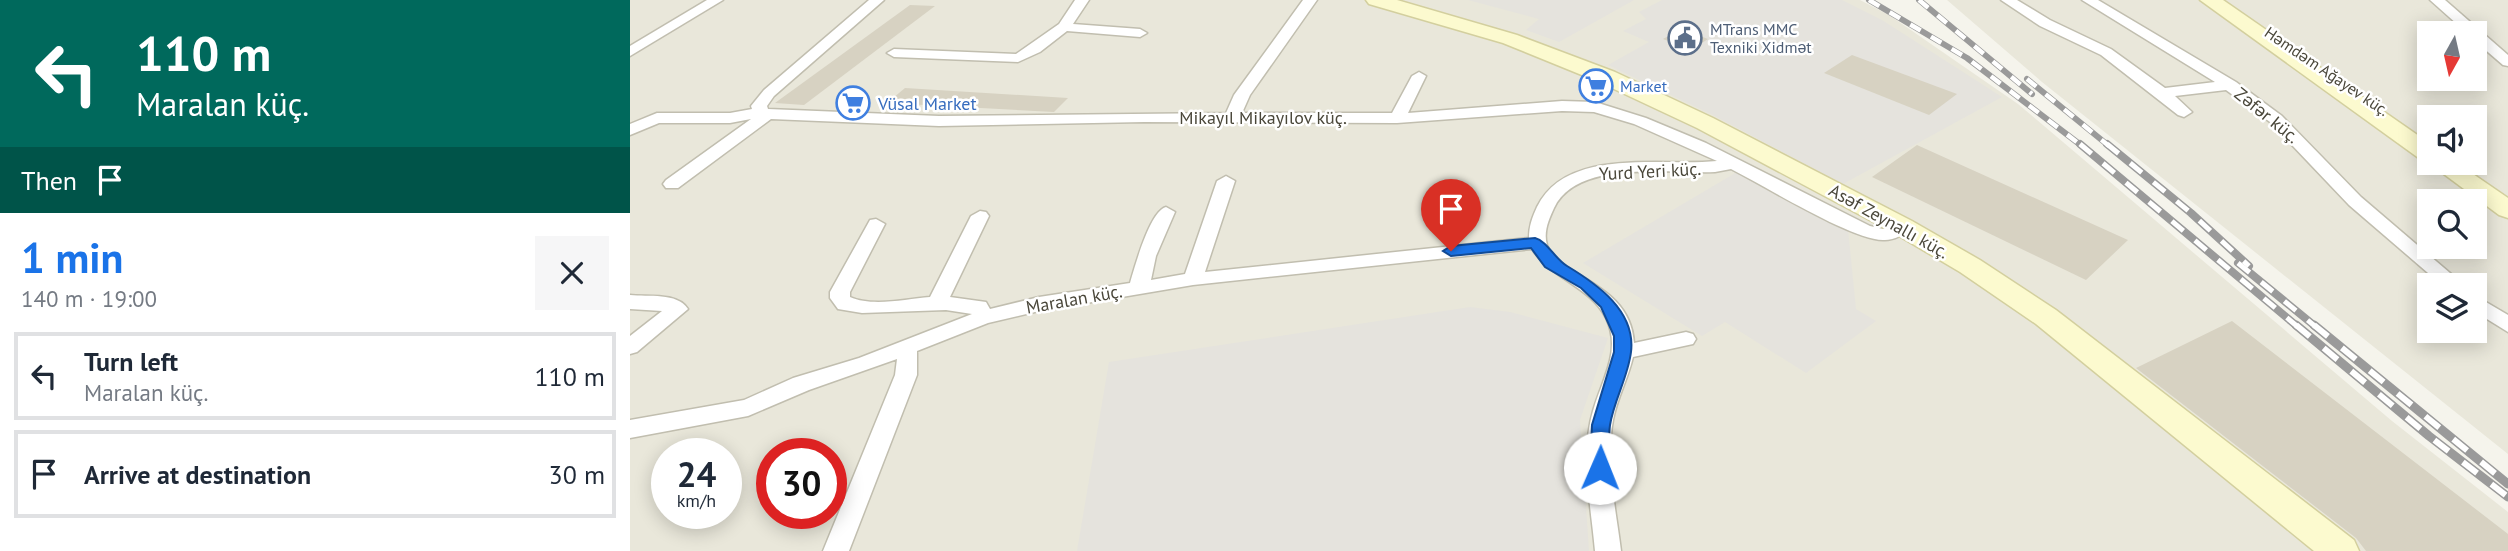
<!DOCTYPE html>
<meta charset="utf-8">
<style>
body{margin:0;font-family:"PT Sans",sans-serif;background:#f6f6f7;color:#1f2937;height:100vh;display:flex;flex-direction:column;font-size:26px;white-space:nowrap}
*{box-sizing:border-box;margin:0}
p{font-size:23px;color:#747a83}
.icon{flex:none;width:38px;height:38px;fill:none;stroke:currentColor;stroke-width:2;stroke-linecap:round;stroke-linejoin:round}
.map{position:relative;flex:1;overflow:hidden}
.details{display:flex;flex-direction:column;background:#fff;width:630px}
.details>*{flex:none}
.banner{background:#00695c;color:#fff;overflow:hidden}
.needle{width:46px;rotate:188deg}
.buttons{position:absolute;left:1787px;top:21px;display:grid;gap:14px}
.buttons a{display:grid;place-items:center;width:70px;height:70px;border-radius:0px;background:#fff;box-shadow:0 4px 18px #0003;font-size:35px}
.speed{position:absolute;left:21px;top:438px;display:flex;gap:14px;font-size:35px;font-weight:700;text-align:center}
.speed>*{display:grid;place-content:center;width:91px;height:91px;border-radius:50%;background:#fff;box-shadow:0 4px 18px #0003;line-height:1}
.speed small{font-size:18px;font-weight:400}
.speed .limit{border:10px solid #d22;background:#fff;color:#111}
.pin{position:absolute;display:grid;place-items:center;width:60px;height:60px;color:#fff;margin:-72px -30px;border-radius:50% 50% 50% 0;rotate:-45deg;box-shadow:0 0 7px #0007}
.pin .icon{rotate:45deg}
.me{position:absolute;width:77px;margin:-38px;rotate:1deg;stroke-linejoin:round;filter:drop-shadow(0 0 5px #0008)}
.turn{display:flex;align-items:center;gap:24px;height:147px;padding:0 21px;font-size:32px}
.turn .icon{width:91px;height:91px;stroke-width:2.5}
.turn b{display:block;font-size:49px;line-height:60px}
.then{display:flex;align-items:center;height:66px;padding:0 21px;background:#0003;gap:14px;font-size:26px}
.round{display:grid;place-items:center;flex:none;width:74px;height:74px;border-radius:0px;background:#f6f6f7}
.headline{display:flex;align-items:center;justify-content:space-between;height:119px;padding:0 21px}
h1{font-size:42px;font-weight:700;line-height:52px;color:#1a73e8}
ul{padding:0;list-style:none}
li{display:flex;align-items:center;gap:21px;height:88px;margin:0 14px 10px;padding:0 7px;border:4px solid #e0e1e3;border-radius:0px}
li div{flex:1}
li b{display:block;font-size:26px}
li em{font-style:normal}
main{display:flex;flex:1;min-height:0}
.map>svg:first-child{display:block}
.residential{fill:#e9e7da;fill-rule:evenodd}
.industrial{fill:#e5e3dd}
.building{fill:#d7d2c2}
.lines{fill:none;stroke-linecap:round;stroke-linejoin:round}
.street-casing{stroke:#c1beaf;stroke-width:3}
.secondary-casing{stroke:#d3cf9e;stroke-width:3}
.street{fill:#fff;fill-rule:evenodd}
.secondary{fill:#fcfacf;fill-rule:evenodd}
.rail-far2-casing{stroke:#9a9a9a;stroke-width:6}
.rail-far1-casing{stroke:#9a9a9a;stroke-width:8}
.rail-casing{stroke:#9a9a9a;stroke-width:9}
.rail-far2{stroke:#fff;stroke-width:4.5;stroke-dasharray:12;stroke-linecap:butt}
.rail-far1{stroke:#fff;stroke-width:5;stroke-dasharray:15;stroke-linecap:butt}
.rail{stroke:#fff;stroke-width:6;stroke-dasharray:18;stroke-linecap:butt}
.route{fill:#1a73e8;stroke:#114b97;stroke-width:2}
.labels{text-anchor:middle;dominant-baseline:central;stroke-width:5;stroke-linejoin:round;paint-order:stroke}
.far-service-label{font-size:16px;fill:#4e5e75;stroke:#fff;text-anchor:start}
.far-street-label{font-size:16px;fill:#4a473a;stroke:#fff}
.far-shop-label{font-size:16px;fill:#366cbe;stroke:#fff;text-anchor:start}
.shop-label{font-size:18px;fill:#366cbe;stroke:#fff;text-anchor:start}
.street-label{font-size:18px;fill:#4a473a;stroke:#fff}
</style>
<main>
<section class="details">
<div class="banner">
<div class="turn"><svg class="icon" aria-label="left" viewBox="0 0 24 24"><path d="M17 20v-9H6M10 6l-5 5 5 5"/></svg><div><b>110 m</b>Maralan küç.</div></div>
<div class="then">Then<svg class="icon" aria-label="arrive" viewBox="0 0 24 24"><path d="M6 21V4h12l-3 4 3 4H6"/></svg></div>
</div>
<div class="headline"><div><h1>1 min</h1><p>140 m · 19:00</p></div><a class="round"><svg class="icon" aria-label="close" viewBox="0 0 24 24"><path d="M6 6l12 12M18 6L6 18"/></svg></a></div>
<ul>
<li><svg class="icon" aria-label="left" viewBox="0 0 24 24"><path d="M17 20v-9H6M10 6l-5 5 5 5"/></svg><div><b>Turn left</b><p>Maralan küç.</p></div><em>110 m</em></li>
<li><svg class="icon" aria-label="arrive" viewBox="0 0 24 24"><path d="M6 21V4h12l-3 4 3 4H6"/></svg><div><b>Arrive at destination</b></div><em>30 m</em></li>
</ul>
</section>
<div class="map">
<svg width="1878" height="551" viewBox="0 0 1878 551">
<rect width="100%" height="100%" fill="#f5f4ec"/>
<g class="residential">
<path d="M0 0H1230L1259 15 1388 104 1762 421 1878 512V551H0ZM37 453H96V513H37ZM142 453H201V513H142Z"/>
<path d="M1317 0H1878V454L1412 82ZM1799 33H1844V79H1799ZM1799 117H1844V163H1799ZM1799 201H1844V247H1799ZM1799 285H1844V331H1799Z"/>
</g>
<g class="industrial">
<polygon points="838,0 1004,0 929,42 896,30 909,19"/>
<polygon points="1032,0 1212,0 1252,20 1372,97 1213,184 1081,114 978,65 1019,42 993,31 1016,19 1009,12"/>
<polygon points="1107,172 1218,229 1226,309 1246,321 1176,373 1095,322 1072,336 953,263"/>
<polygon points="840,307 880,312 978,338 950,420 959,551 447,551 479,362"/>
</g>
<g class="building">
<polygon points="280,5 305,6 174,105 145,103"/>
<polygon points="1051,29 1078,39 1061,50 1033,39"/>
<polygon points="1222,55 1327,94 1299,115 1194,73"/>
<polygon points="275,88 438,98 424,112 257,103"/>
<polygon points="1287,145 1498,240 1456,280 1242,177"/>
<polygon points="1602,321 1878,534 1878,551 1736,551 1726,538 1506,368"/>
</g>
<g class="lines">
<defs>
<g id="street">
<polygon points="77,0 93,0 0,56 0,46"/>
<path d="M239 0H254L144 96 137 106 138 109 309 116 596 113 604 95 673 0H687L620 95 612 113H762L782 76 789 72 796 76 778 113 932 101 965 102 1016 118 1076 143 1240 226 1253 229 1273 221 1282 227C1277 234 1262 241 1253 240 1220 239 1135 186 1101 169L1085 172C1040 174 947 159 924 208 919 219 913 232 917 245 928 277 1001 283 1004 343L1056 332 1063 334 1066 339 1063 344 1003 357C998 379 987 398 983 420 975 463 986 509 991 551H965C961 506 950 455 963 411 972 379 992 351 976 318 961 287 920 278 902 249L563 285 409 311 358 323 287 351V375L219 551H193L265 375 267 359 179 390 118 416 0 438V420L114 400 163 378 229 358 342 314 316 310 232 313 208 309 200 298V292L240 220 246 219 255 224 220 292V297C242 307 276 299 300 297L341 216 350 211 356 212 359 216 320 297 356 302 360 309 409 297 500 283C505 266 520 211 536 207L545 212 526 256 521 280 555 274 587 181 596 176 605 181 575 272 899 238C899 226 902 218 907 207 937 146 1032 167 1087 161L1004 124 964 112 932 111 767 123 514 122 309 126 141 119 48 188H36L33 184 36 180 121 119 100 123H29L0 135V124L27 113H100L122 109 121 106 134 90Z"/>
<polygon points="445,0 459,0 443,24 510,29 517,33 510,37 437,31 410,52 388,62 264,57 257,53 264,49 386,54 429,24"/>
<polygon points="1371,0 1387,0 1420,20 1481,49 1535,88 1585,82 1452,0 1468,0 1606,82 1652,116 1731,197 1834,285 1812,285 1719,205 1640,122 1596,90 1545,96 1562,112 1554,117 1548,115 1471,55 1410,26"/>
<polygon points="1800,0 1815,0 1878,55 1878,66 1873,65 1844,40 1844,33 1837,33"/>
<path d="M0 295C18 297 47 292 58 309L7 352 0 354V336L32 311 0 309Z"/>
<polygon points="1844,295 1878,315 1878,332 1844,311"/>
</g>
<g id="secondary">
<polygon points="736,0 767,0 887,35 985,72 1083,118 1282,221 1350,260 1426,310 1724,540 1729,551 1684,551 1406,324 1330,272 1264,233 1067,128 969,82 873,43 739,4"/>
<polygon points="1570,0 1593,0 1799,143 1799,161 1790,159"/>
<polygon points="1799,163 1827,163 1878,198 1878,218 1869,215"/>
</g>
</defs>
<use href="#street" class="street-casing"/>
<use href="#secondary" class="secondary-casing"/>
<use href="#street" class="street"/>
<use href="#secondary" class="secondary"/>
<defs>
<g id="rail-far2">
<polyline points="1239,0 1337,58 1452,146"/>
<polyline points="1289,0 1402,94"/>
<polyline points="1397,79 1479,146"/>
</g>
<g id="rail-far1">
<polyline points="1450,144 1668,327"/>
<polyline points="1477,144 1561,213 1619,266"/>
<polyline points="1608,263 1686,327"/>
</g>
<g id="rail">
<polyline points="1666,325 1799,436 1878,497"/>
<polyline points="1684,325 1878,484"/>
</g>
</defs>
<use href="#rail-far2" class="rail-far2-casing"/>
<use href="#rail-far1" class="rail-far1-casing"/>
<use href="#rail" class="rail-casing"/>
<use href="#rail-far2" class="rail-far2"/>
<use href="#rail-far1" class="rail-far1"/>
<use href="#rail" class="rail"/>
</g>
<path class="route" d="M905 238C917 241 925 259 937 266 967 284 1006 311 1001 352 998 377 984 400 980 425 978 439 980 454 980 468L977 474 970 476 963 474 960 468 962 425 984 352V336L971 307 951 288 915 267 901 248 821 256 813 251 821 246Z"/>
<defs>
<symbol id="civic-ring" viewBox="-11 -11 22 22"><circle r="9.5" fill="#fff" stroke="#5c6f8a" stroke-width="1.5"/><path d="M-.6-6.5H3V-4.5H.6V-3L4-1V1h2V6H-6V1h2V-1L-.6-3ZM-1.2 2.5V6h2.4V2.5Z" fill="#5c6f8a"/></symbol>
<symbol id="supermarket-ring" viewBox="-11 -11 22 22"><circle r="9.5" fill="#fff" stroke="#3f7fe0" stroke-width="1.5"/><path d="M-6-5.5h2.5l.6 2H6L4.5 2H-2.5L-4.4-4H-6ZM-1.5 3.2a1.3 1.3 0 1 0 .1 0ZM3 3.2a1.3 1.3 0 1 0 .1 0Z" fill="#3f7fe0"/></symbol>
</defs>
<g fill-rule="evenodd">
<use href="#civic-ring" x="1036" y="19" width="38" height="38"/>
<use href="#supermarket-ring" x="947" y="67" width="38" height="38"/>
<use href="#supermarket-ring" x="204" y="84" width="38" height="38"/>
</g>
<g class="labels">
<g class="far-service-label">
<text x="1080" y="29">MTrans MMC<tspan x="1080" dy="18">Texniki Xidmət</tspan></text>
</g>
<g class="far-street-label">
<text transform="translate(1697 71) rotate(34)">Həmdəm Ağayev küç.</text>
</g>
<g class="far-shop-label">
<text x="990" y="86">Market</text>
</g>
<g class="shop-label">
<text x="248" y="103">Vüsal Market</text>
</g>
<g class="street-label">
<text transform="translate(1637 115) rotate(39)">Zəfər küç.</text>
<text x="633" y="117">Mikayıl Mikayılov küç.</text>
<text transform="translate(1020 171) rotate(-3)">Yurd Yeri küç.</text>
<text transform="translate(1259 221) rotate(29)">Asəf Zeynallı küç.</text>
<text transform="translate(444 299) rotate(-10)">Maralan küç.</text>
</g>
</g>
</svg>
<div class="buttons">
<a><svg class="needle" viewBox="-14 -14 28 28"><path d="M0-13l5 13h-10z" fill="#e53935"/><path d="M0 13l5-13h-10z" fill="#747a83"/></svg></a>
<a><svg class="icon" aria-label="sound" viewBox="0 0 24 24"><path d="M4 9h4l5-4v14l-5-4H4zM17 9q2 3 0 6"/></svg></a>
<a><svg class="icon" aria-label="search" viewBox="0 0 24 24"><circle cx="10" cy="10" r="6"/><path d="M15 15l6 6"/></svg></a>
<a><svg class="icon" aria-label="layers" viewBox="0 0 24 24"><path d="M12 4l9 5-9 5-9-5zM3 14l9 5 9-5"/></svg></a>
</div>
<div class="speed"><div>24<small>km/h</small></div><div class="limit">30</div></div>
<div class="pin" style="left:821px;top:251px;background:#d93025"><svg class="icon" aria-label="arrive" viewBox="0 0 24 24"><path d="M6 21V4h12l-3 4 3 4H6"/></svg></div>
<svg class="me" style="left:970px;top:468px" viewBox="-20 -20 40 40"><circle r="19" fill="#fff"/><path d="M0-13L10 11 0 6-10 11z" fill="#1a73e8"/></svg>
</div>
</main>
